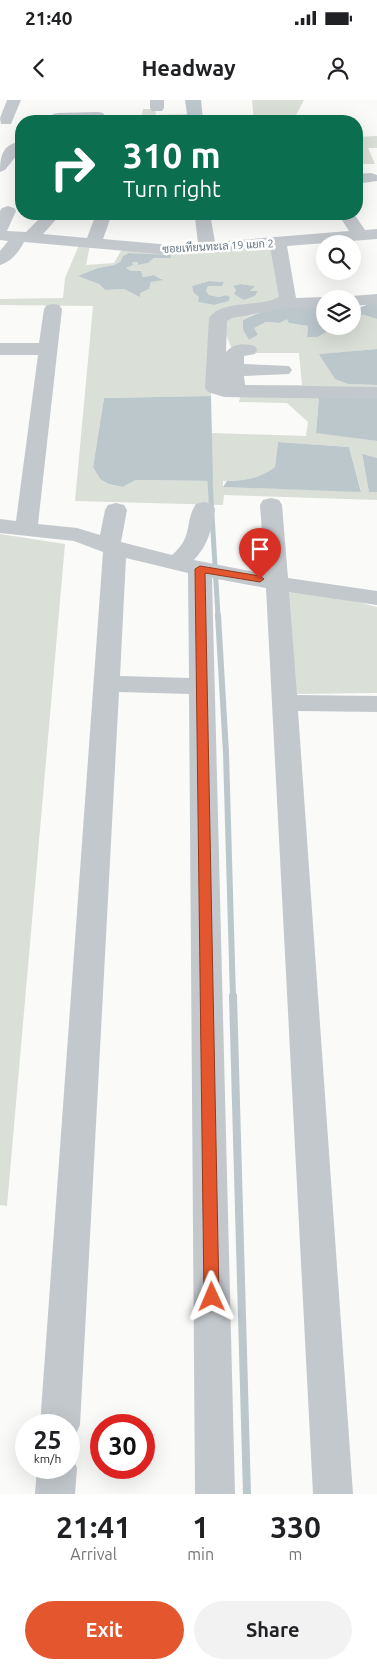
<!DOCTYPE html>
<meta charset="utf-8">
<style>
body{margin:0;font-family:Ubuntu,Sarabun,sans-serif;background:#f2f2f2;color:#202124;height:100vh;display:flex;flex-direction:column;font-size:19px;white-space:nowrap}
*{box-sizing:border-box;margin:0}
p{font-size:16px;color:#757577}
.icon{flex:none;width:28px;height:28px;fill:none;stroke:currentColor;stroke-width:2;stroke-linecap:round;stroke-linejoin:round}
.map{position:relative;height:1394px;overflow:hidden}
.panel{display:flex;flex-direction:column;background:#fff;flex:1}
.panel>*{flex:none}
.guide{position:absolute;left:15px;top:15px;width:348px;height:105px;border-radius:20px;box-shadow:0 5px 20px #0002;background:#0b6e4f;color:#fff;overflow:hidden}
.fabs{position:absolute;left:316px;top:135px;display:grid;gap:10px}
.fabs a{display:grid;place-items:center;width:45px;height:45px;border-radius:50%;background:#fff;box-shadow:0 5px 20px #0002;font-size:25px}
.speed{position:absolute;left:15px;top:1314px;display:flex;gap:10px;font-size:25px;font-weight:700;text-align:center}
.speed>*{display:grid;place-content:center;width:65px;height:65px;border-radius:50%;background:#fff;box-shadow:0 5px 20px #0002;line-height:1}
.speed small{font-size:12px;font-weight:400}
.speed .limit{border:8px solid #d22;background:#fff;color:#111}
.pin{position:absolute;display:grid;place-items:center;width:42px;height:42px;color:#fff;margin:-51px -21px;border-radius:50% 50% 50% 0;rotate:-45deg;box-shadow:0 0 5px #0007}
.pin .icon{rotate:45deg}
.me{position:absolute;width:55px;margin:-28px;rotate:359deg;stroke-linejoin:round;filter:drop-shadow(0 0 4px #0008)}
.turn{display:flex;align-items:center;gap:18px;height:105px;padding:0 25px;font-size:22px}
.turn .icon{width:65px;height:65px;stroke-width:2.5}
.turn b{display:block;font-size:35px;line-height:42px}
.eta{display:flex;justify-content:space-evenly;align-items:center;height:85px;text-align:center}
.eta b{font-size:30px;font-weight:700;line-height:35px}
.action{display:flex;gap:10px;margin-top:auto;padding:10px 25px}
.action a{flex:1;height:58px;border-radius:30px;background:#e4572e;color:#fff;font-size:20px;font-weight:700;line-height:58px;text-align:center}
.action a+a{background:#f2f2f2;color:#202124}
.status{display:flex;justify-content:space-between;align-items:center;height:35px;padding:0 25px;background:#fff;direction:ltr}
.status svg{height:14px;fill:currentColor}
header{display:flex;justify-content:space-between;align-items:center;height:65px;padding:0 25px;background:#fff;font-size:22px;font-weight:700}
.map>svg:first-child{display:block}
.green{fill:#dadfd7;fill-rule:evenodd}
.water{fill:#bbc7cb}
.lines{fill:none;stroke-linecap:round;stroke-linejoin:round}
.stream-far2{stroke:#bbc7cb;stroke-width:5}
.stream-far1{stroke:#bbc7cb;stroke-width:6}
.stream{stroke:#bbc7cb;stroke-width:8}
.minor{fill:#c3c8cc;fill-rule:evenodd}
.route{fill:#e4572e;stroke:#94391e}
.labels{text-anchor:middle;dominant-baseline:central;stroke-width:5;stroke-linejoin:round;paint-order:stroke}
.far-street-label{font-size:11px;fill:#657683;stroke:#fff}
</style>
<div class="status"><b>21:40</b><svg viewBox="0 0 49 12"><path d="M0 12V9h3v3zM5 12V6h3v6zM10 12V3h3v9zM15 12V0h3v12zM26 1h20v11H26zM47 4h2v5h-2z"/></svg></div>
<header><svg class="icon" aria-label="back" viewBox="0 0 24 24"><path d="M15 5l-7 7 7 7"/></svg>Headway<svg class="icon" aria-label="person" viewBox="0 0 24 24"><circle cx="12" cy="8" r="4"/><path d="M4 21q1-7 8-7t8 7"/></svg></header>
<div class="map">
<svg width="377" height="1394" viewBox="0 0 377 1394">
<rect width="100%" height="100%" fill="#fafaf8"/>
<g class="green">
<polygon points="252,0 304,0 293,21 254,21"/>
<polygon points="143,9 155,9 156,15 187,14 188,21 141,21"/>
<polygon points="377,36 377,48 368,48 375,64 356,64 356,37"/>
<path d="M79 145H90L86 165 114 163 122 149C172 157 223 151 272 146L282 195C271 215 225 194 213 221 210 230 211 283 211 296L104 298 93 367 100 379 107 384 121 387 136 380 212 381V333L306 336 308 322 287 303 239 302 243 285H302L299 253H251L231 247 223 227 224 221 236 213 276 208 255 213 243 220V230L249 240 258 235 253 228 266 222 280 223 287 218 290 223 308 226 307 237H318L328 231 327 226H352L353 215H364L377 219V249L320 254 336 279 348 284 377 285V296H330L319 297 316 332 377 341V358L362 355 369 392H377V400L224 395 223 405 75 401 93 206 0 205V199L63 198 65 178ZM129 153 171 156V158H154L148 163 138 165V162L131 161 132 165 126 168 131 171H141L143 177 154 175 162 179 151 182 149 189 139 193V196L124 189 105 190 99 184 79 176 98 168 114 165 120 162 123 156ZM209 181 224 182 222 186H208L206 191 209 195 219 197 226 195 230 197 229 201 214 205 198 202 200 197 193 192 192 186ZM240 184 254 186 250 191H258L255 196 244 200 235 194 236 190 233 186ZM278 342 349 347 361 391 223 387V381C243 381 259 379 275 367Z"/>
<polygon points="0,434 65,444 7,1106 0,1105"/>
<polygon points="300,491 358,502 377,507 377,593 289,594 285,493"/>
</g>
<g class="water">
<polygon points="185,0 201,0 203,21 188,21"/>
<polygon points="129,153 171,155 171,158 154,158 148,163 138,165 138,162 132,162 133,165 126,168 131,171 141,171 143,177 154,175 163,180 151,182 149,189 140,193 140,197 124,189 105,190 99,184 78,176 98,168 114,165 120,162 123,156"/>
<polygon points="209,181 224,182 222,186 208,186 206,191 209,195 219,197 226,195 230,197 229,201 214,205 198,202 199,197 193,192 192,186"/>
<polygon points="240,184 255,186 250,191 258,191 255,196 244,200 234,194 236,190 233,186"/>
<path d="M377 202V219L364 215H353V210C362 208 367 203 377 202Z"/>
<path d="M325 206V220L318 224 325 225 328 231 318 237H307L308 226 289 223 287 219 280 223 266 222 254 228 258 235 249 240 243 230V220C268 206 297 207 325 206Z"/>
<polygon points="377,249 377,285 348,284 335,279 319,254"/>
<polygon points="211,296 213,381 136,380 122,387 108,384 100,379 93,367 104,298"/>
<polygon points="377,296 377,341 316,333 319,297"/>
<path d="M278 342 349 347 361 392 223 387 227 381C246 381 260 378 275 367Z"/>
<polygon points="362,354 377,358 377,392 369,392"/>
</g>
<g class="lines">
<polyline class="stream-far2" points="210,381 218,516"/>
<polyline class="stream-far1" points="218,515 226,653 233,898"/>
<polyline class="stream" points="233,896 247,1394"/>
<g class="minor">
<polygon points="7,0 21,0 11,24 1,24 0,18"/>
<polygon points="150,0 164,0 164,8 162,11 152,11 150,8"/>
<polygon points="98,12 103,13 105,16 103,19 58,21 51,17 53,14 58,13"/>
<path d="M15 43 20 45 21 50 5 70 0 72C0 60 1 47 15 43Z"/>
<polygon points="371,73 377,75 377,81 356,84 356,74"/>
<path d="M8 106 14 108 16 111 7 131 26 132 44 114H61L43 134 87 138 96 114H112L103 139 171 145 198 143 195 118 192 114H210L215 142 349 131 338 114H354L365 130 377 129V139L287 146 296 198 325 197 331 198 325 199V207L304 209 287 208 232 218 227 221 226 252C234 243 244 243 255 246L257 250 255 254 244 256V264L289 266 292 270 289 274 244 276 245 285 377 287V299L224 297 208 292 205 288 209 218C222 199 260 208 279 197L270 147 171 155 24 142C19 152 11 162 0 165V151L8 141 0 140V111L2 108Z"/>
<polygon points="377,194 377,204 352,206 352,199 345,199 352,196"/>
<path d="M53 204 59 205 62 209 38 424 77 428 100 435 105 410 108 405 116 403 124 405 127 410 121 442 172 455C194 437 184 422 196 404L204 402 212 404 215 409C212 429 208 445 194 460L265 474 260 405 263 400 271 398 279 400 282 405 288 478 377 491V505L289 492 297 595 377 596V612L298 611 353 1394H313L266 488 212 478 235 1394H195L189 594 119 592 80 1325 74 1338 69 1341V1325H40L103 452 74 441 0 433V419L16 421 38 255H0V243H39L44 209 47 205ZM126 458 188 473 189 578 120 576Z"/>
<polygon points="69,1353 71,1354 77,1368 75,1394 35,1394 37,1368 69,1368"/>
</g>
</g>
<polygon class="route" points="200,466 260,476 264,479 260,482 205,473 219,1197 217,1202 212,1204 206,1202 204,1197 195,469"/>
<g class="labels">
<g class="far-street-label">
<text transform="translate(218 146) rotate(-3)">ซอยเทียนทะเล 19 แยก 2</text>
</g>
</g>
</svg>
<div class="fabs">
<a><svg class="icon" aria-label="search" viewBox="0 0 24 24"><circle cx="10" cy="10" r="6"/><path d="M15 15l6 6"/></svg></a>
<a><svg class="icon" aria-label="layers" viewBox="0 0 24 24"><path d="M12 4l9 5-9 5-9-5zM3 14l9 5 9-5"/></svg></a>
</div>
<div class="speed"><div>25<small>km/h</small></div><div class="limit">30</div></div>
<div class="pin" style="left:260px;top:479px;background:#d93025"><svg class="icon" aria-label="arrive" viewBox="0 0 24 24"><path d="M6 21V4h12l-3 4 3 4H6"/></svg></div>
<svg class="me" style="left:212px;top:1197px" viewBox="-20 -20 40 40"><path d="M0-17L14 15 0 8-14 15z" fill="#e4572e" stroke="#fff" stroke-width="4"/></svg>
<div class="guide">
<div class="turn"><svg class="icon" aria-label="right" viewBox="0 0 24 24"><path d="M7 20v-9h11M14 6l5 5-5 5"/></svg><div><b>310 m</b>Turn right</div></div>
</div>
</div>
<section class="panel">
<div class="eta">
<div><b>21:41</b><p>Arrival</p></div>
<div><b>1</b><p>min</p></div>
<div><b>330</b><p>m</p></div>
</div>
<div class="action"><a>Exit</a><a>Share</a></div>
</section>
